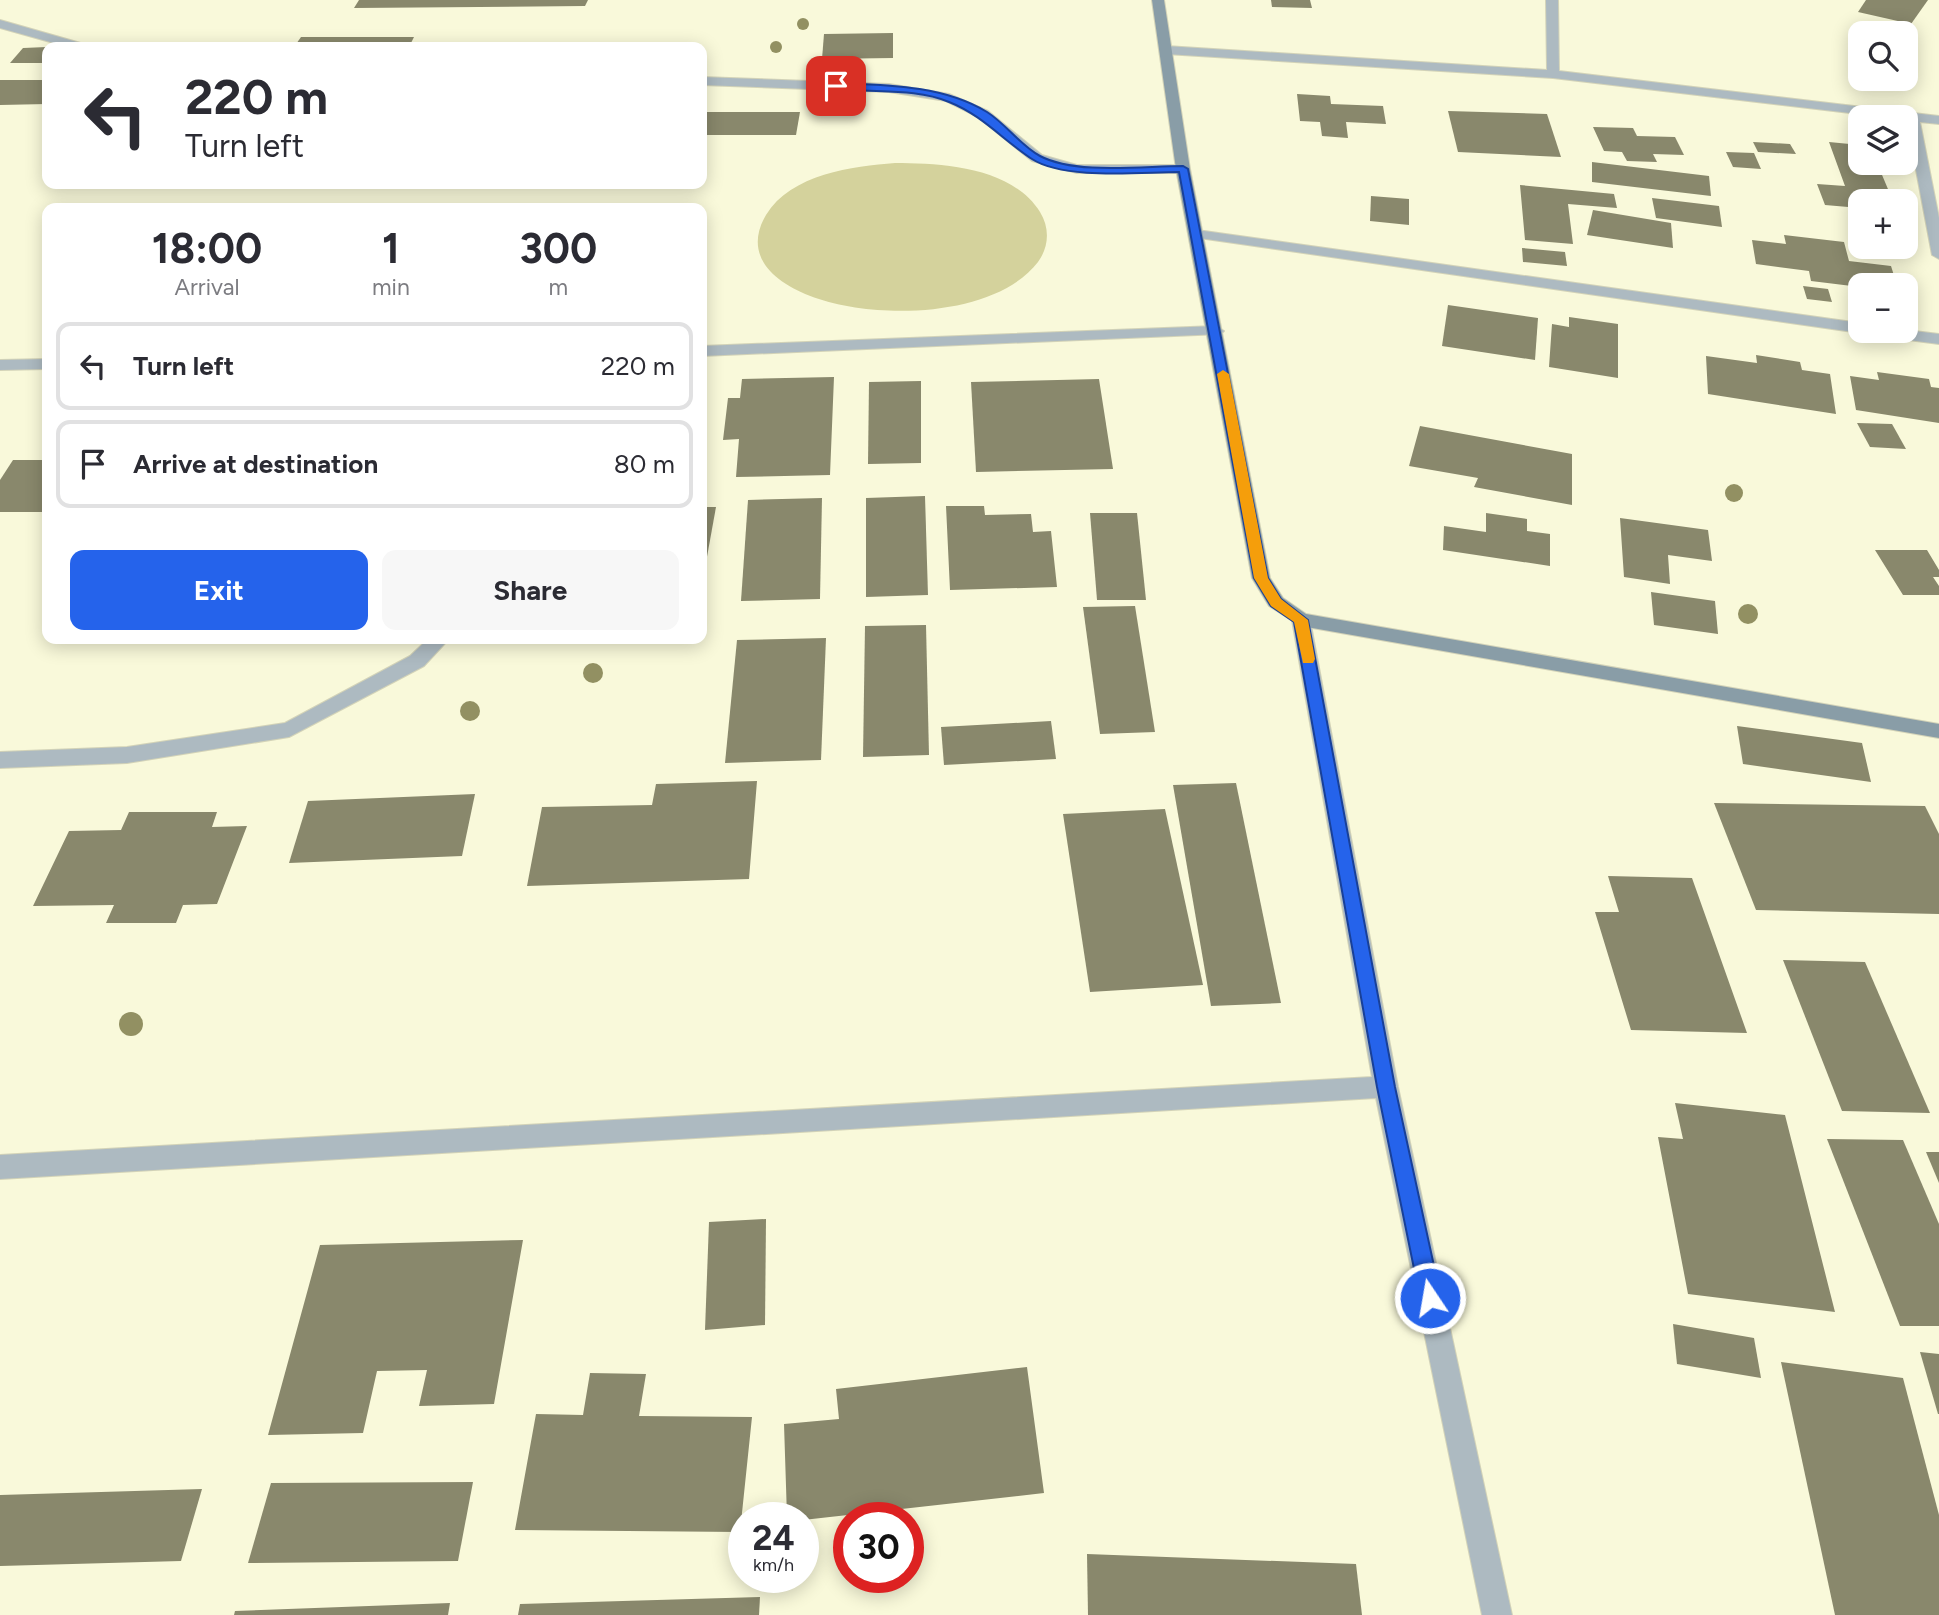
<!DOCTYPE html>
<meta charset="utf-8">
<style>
body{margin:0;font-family:Figtree,sans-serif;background:#f7f7f7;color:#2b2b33;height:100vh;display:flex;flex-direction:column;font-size:26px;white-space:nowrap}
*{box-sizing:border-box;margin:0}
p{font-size:23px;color:#7c7c81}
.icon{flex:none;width:38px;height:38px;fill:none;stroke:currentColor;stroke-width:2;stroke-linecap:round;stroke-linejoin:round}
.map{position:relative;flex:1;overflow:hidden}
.side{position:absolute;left:42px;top:203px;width:665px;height:441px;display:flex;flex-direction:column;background:#fff;border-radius:14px;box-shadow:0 4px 18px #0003}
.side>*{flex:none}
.hud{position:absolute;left:42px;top:42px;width:665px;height:147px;border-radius:14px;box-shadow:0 4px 18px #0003;background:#fff;color:#2b2b33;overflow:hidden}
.fabs{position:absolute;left:1848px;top:21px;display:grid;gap:14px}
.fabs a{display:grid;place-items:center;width:70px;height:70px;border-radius:14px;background:#fff;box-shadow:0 4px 18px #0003;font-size:35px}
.speed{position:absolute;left:728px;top:1502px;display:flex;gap:14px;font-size:35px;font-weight:700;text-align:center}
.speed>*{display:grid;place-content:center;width:91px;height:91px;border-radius:50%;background:#fff;box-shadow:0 4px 18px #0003;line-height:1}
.speed small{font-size:18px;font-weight:400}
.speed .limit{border:10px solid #d22;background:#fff;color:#111}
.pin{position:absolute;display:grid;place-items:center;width:60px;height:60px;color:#fff;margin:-30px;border-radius:14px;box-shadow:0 4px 10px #0006}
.me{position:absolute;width:77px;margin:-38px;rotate:348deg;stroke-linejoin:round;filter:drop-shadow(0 0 5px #0008)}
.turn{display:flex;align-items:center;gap:24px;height:147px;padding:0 28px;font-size:32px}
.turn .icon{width:91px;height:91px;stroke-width:2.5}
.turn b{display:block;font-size:49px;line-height:60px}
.eta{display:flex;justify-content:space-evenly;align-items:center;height:119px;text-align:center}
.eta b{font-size:42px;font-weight:700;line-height:49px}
.primary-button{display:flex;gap:14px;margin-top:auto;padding:14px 28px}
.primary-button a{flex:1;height:80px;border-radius:14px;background:#2563eb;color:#fff;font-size:28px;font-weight:700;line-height:80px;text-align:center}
.primary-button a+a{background:#f7f7f7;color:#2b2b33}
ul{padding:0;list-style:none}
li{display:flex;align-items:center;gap:21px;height:88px;margin:0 14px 10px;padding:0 14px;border:4px solid #e1e1e2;border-radius:14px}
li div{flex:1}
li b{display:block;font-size:26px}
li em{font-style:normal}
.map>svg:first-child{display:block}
.green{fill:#d4d29c}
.building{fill:#89886c}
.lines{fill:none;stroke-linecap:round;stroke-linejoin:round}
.street-casing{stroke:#d3d3b8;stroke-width:2}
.secondary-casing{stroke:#d3d3b8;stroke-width:2}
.street{fill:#adbac1;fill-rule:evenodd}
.secondary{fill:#899da7;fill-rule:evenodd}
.tree{fill:#929062}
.route{fill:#2563eb;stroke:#184099;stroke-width:2}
.slow{fill:#f59e0b}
</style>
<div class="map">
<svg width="1939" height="1615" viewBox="0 0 1939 1615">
<rect width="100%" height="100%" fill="#f9f9da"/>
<path class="green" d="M895 163C942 163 1012 167 1040 212 1050 228 1049 247 1038 262 973 348 708 313 766 215 791 174 853 166 895 163Z"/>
<g class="building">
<polygon points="359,0 588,0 585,6 354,8"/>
<polygon points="1271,0 1310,0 1312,8 1272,7"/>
<polygon points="1866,0 1928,0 1911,24 1858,12"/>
<polygon points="893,33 893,58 822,59 824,34"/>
<polygon points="301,37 414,37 409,47 294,47"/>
<polygon points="47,47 47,63 10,63 23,48"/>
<polygon points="0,80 47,80 47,104 0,105"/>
<polygon points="1297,94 1330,96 1331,104 1383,106 1386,124 1346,122 1348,138 1322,136 1320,122 1300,121"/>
<polygon points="1448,111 1547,114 1561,157 1458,152"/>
<polygon points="702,112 800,112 796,135 702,135"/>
<polygon points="1593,127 1633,128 1637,136 1675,137 1684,155 1653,154 1657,162 1627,161 1622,152 1604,151"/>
<polygon points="1753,142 1790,144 1796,154 1758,152"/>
<polygon points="1829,142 1860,145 1860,163 1877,163 1893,201 1860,201 1860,208 1825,205 1817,184 1845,186"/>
<polygon points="1726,152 1754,153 1761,169 1733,167"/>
<polygon points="1592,162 1709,176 1711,196 1592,182"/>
<polygon points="1520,185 1614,194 1617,208 1568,204 1573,244 1525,240"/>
<polygon points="1371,196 1409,199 1409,225 1370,221"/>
<polygon points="1652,198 1719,206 1722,227 1656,218"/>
<polygon points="1593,210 1671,223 1673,248 1587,235"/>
<polygon points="1784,235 1844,242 1849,261 1891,266 1897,285 1860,287 1811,281 1809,271 1756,264 1752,240 1786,244"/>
<polygon points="1522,248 1565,252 1567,266 1523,262"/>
<polygon points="1803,286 1828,289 1832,302 1807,299"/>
<polygon points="1448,305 1538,318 1535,360 1442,346"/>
<polygon points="1569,317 1618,324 1618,378 1549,367 1552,324 1569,327"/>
<polygon points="1756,355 1800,362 1802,370 1830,374 1836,414 1708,394 1706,356 1757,363"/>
<polygon points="1877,372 1929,379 1931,387 1939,388 1939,423 1856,410 1850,376 1879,380"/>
<polygon points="834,377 830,475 736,477 739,439 723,440 728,398 740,398 742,379"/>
<polygon points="1099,379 1113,469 976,472 971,382"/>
<polygon points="921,381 921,463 868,464 869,382"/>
<polygon points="1857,423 1892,424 1906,449 1870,447"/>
<polygon points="1420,426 1572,454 1572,505 1474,487 1478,478 1409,466"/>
<polygon points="13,460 47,460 47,512 0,512 0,480"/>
<polygon points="925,496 928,595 866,597 866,498"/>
<polygon points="822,498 820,599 741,601 748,500"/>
<polygon points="946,506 984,506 985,515 1031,514 1033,532 1051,531 1057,587 950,590"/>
<polygon points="702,507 716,507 703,579 702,578"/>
<polygon points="1090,513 1137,513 1146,600 1097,600"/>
<polygon points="1486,513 1527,519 1527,531 1550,534 1550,566 1443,550 1444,526 1486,532"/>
<polygon points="1620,518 1708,530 1712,561 1668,555 1670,584 1624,577"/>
<polygon points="1875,550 1927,550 1939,570 1939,577 1933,577 1939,586 1939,595 1903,595"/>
<polygon points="1651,592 1715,601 1718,634 1654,625"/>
<polygon points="1135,606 1155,732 1100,734 1083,607"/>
<polygon points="926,625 929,755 863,757 865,626"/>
<polygon points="826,638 821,760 725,763 737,640"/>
<polygon points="1051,721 1056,759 944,765 941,727"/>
<polygon points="1737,726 1862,743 1871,782 1743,764"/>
<polygon points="757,781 749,879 527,886 542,807 652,805 656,784"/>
<polygon points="1236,783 1281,1003 1211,1006 1173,785"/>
<polygon points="475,794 462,856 289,863 308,801"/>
<polygon points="1714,803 1925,806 1939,834 1939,914 1756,910"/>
<polygon points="1165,809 1203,985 1090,992 1063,814"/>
<polygon points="129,812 217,812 212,827 247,826 217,904 183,905 176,923 106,923 114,905 33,906 69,831 121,830"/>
<polygon points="1608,876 1692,878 1747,1033 1631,1030 1595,912 1619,912"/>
<polygon points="1783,960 1865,962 1930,1113 1842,1111"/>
<polygon points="1675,1103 1785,1115 1835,1312 1688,1294 1658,1137 1683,1139"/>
<polygon points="1827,1139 1903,1140 1939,1224 1939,1326 1900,1326"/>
<polygon points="1926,1152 1939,1152 1939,1183"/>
<polygon points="766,1219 765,1325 705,1330 709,1222"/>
<polygon points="523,1240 494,1404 419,1406 427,1370 377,1371 363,1433 268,1435 320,1245"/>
<polygon points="1673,1324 1754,1338 1761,1378 1677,1364"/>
<polygon points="1920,1352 1939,1354 1939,1414 1938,1414"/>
<polygon points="1781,1362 1903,1378 1939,1515 1939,1615 1835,1615"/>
<polygon points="1027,1367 1044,1493 803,1520 803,1517 787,1517 784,1424 839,1419 836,1389"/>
<polygon points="590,1373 646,1374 639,1416 752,1417 740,1532 515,1530 536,1414 583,1415"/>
<polygon points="473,1482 458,1561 248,1563 271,1483"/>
<polygon points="202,1489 181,1561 0,1566 0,1495"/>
<polygon points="1087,1554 1356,1564 1362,1615 1088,1615"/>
<polygon points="760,1597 759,1615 518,1615 520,1604"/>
<polygon points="450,1603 448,1615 234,1615 235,1611"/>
</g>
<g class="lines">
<defs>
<g id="street">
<polygon points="1546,0 1558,0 1559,71 1939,116 1939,124 1920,122 1939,218 1939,259 1932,255 1906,117 1884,117 1553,78 1166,54 1160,50 1166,46 1547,70"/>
<polygon points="0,20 84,44 86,47 68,47 0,28"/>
<polygon points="702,77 889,84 949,94 988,111 1042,155 1077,165 1183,165 1190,169 1183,173 1077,173 1032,161 978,117 946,101 889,92 702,85"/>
<polygon points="1197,230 1860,323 1860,331 1866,331 1860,333 1192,237 1190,234"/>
<polygon points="1216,326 1224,331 1221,334 702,356 702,346"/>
<polygon points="1906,330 1939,334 1939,344 1878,336 1870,331"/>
<polygon points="47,359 47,369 0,370 0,360"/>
<polygon points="1301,614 1308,615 1310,620 1398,1087 1512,1615 1482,1615 1376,1098 0,1179 0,1155 1372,1077 1292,620 1294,615"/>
<polygon points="428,639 449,639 424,666 289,737 127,763 0,768 0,752 127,747 285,723 410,656"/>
</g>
<polygon id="secondary" points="1152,0 1164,0 1190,169 1270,578 1283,598 1306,614 1939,724 1939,738 1301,626 1269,606 1252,578 1176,169"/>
</defs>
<use href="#street" class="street-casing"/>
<use href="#secondary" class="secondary-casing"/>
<use href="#street" class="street"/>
<use href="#secondary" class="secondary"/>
</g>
<g class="tree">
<circle cx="803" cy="24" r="6"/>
<circle cx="776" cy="47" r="6"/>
<circle cx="1734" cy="493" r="9"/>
<circle cx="1748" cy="614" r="10"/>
<circle cx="593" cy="673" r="10"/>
<circle cx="470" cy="711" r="10"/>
<circle cx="131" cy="1024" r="12"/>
</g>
<path class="route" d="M836 83C886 85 943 85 987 112 1006 124 1020 145 1040 156 1076 175 1143 166 1183 166L1188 169 1268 578 1281 599 1308 620 1395 1087 1441 1298 1438 1305 1430 1308 1423 1305 1420 1298 1377 1087 1294 622 1271 606 1254 578 1179 172C1140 172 1064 180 1032 159 1003 140 982 115 949 102 913 87 871 94 833 88L832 86Z"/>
<polygon class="slow" points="1223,370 1229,374 1268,578 1281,599 1308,620 1315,659 1313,663 1303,663 1294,622 1271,606 1254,578 1217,374"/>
</svg>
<div class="fabs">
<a><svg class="icon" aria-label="search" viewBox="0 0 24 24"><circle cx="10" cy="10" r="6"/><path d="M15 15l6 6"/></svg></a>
<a><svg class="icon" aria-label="layers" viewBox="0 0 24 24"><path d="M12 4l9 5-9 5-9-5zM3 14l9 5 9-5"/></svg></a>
<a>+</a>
<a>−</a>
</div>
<div class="speed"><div>24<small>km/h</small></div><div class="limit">30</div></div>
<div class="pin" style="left:836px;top:86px;background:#d93025"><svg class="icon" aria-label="arrive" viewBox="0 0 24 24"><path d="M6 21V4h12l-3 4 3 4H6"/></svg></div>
<svg class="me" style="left:1430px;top:1298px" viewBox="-20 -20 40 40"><circle r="17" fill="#2563eb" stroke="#fff" stroke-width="3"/><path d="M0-11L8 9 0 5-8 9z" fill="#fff"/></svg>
<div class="hud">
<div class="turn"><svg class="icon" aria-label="left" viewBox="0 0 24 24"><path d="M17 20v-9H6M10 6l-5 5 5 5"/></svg><div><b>220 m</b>Turn left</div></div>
</div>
<section class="side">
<div class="eta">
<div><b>18:00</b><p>Arrival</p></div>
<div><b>1</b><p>min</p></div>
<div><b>300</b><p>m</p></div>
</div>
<ul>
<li><svg class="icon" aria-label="left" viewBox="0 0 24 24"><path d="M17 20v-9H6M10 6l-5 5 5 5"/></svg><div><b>Turn left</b></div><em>220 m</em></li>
<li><svg class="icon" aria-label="arrive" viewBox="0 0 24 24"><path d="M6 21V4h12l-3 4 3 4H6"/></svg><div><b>Arrive at destination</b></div><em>80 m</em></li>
</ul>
<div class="primary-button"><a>Exit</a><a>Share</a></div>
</section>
</div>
